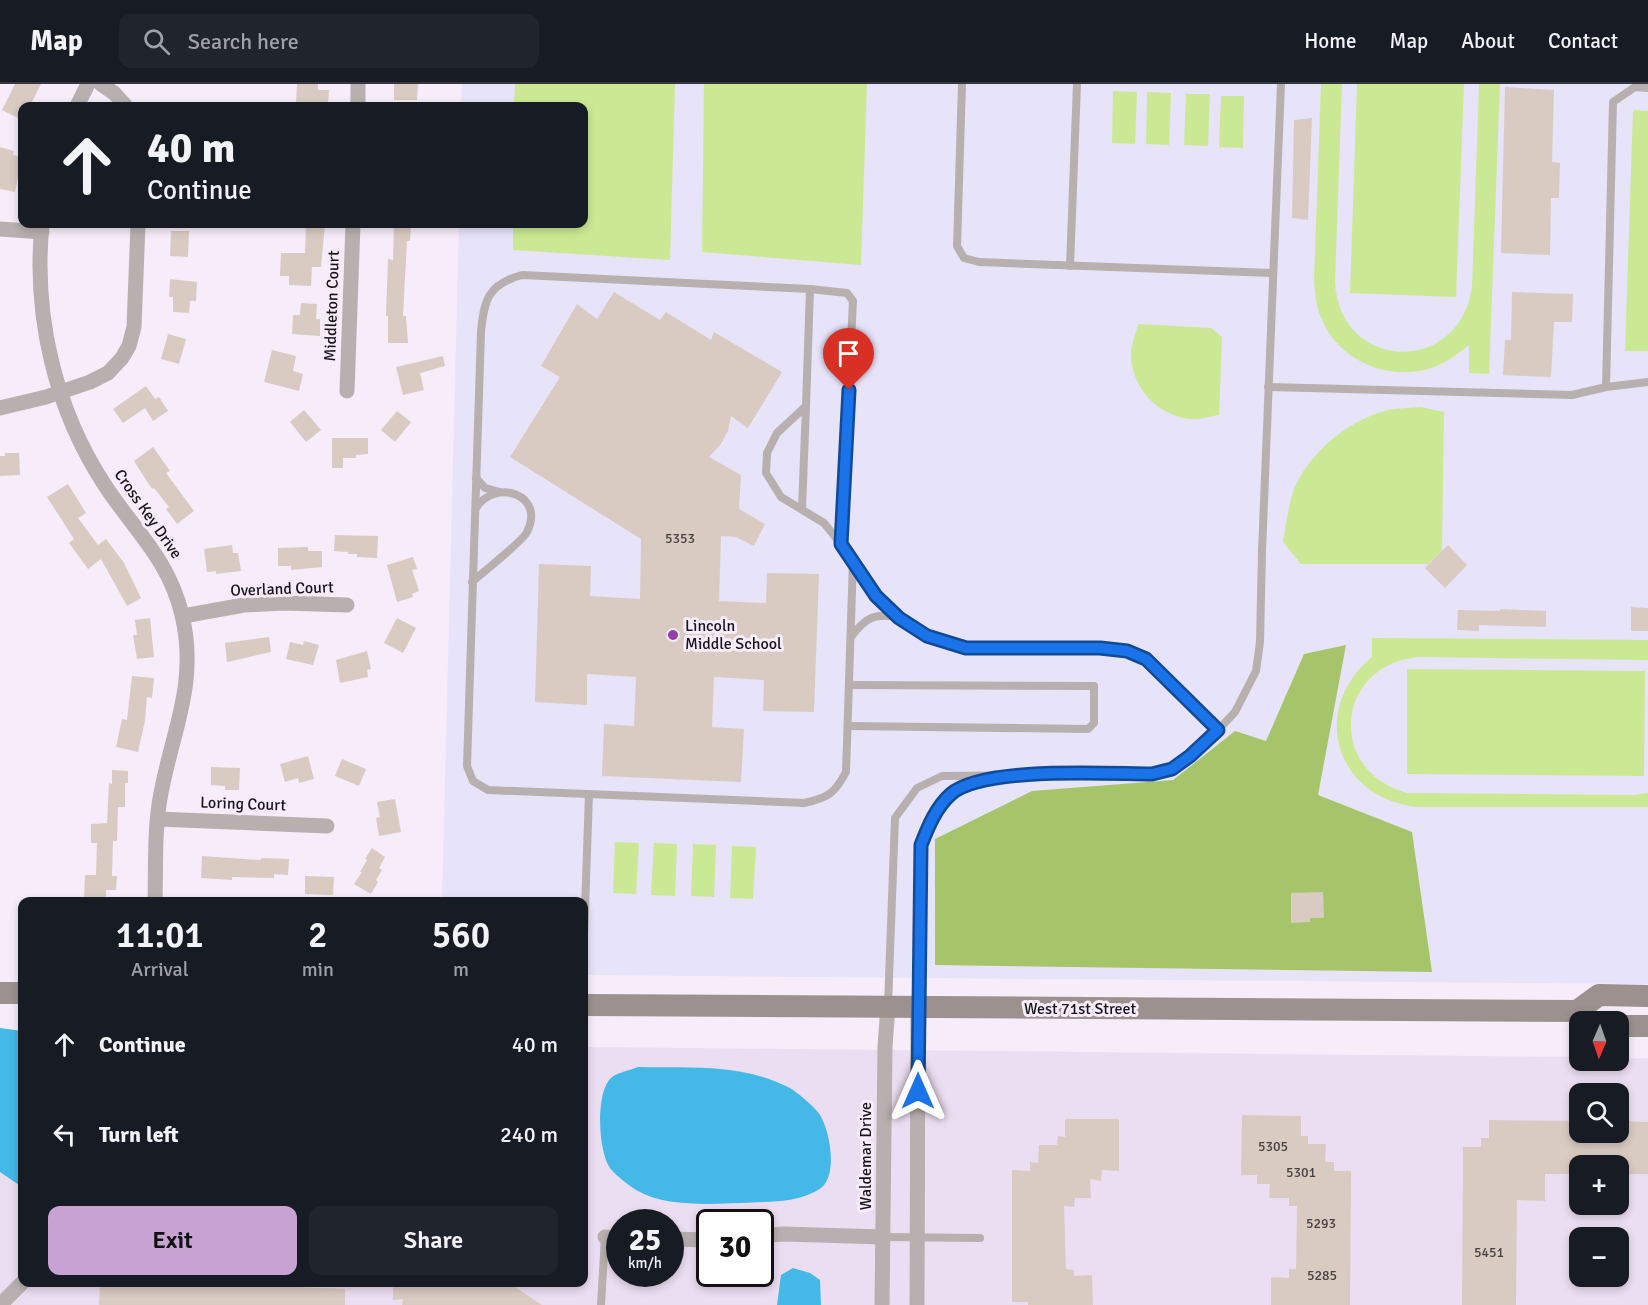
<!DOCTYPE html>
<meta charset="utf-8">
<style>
body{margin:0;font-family:Signika,sans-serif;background:#20242c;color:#f1f3f6;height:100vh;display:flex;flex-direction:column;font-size:22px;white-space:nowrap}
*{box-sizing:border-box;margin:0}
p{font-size:20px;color:#9ea1a6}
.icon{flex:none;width:33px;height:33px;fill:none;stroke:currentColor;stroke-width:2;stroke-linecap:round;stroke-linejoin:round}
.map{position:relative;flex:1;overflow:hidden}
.panel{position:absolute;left:18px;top:813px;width:570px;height:390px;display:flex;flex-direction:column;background:#171b24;border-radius:12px;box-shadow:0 3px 9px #0003}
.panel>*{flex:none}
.hud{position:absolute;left:18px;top:18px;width:570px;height:126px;border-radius:12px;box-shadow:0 3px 9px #0003;background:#171b24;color:#f1f3f6;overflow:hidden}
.needle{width:39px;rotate:182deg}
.controls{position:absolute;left:1569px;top:927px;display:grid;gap:12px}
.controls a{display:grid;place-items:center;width:60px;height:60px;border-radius:12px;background:#171b24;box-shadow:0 3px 9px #0003;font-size:30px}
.speed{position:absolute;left:606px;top:1125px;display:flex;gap:12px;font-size:30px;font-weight:700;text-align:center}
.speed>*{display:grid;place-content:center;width:78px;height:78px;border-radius:50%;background:#171b24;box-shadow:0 3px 9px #0003;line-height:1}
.speed small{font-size:15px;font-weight:400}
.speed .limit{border:3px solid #111;border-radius:9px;background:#fff;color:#111}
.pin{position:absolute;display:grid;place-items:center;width:51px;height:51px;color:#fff;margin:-62px -26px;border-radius:50% 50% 50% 0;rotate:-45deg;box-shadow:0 0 6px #0007}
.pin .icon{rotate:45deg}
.me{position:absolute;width:66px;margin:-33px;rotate:0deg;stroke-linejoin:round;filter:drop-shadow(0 0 4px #0008)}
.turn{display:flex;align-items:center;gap:21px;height:126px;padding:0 30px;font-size:27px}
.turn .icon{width:78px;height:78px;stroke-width:2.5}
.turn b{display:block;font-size:42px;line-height:51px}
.eta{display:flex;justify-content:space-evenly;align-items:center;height:102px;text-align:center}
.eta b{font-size:36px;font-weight:600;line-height:42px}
.button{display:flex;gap:12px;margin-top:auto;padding:12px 30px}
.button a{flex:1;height:69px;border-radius:12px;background:#c9a2d4;color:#111;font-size:24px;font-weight:600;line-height:69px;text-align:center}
.button a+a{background:#20242c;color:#f1f3f6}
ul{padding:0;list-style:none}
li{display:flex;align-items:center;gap:18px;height:90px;padding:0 30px}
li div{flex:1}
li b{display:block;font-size:22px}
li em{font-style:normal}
header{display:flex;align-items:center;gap:36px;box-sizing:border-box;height:84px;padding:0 30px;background:#171b24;border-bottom:2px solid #363941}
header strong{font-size:28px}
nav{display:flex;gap:33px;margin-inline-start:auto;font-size:21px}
.search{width:420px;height:54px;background:#20242c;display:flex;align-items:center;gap:15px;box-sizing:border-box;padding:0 21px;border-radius:12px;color:#9ea1a6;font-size:22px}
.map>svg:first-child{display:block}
.built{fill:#ecdef2;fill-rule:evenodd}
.education{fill:#e7e3f9}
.green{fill:#cbe994}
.forest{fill:#a6c56b}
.water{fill:#44b8e6}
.building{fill:#d9cbc2}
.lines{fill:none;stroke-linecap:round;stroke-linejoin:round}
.service{stroke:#b8b0ae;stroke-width:8}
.minor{stroke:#b8b0ae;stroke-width:15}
.secondary{stroke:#9c918e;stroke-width:22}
.route-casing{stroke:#114b97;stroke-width:15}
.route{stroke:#1a73e8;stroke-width:10}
.poi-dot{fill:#983faa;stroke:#f6ecfa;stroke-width:2}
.labels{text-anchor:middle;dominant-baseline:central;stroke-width:6;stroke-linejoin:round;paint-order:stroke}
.number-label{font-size:14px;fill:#484242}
.street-label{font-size:16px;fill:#171418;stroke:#f6ecfa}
.poi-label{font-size:16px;fill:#171418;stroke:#f6ecfa;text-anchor:start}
</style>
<header>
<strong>Map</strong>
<div class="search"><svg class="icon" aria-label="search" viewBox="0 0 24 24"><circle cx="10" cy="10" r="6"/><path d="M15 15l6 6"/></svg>Search here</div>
<nav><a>Home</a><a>Map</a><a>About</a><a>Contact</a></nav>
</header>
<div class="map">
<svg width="1648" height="1221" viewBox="0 0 1648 1221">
<rect width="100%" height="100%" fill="#f6ecfa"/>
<path class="built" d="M0 957H22V1198H584V963L1579 973 1580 976 1648 974V1221H0ZM1580 1010H1618V1048H1580ZM1580 1082H1618V1120H1580ZM620 1138H670V1190H620ZM710 1138H760V1190H710ZM1580 1154H1618V1192H1580Z"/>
<polygon class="education" points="462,0 1648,0 1648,900 584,891 584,818 442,818 459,140 584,140 584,22 461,22"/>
<g class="green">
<polygon points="515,0 675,0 670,176 513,166 513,140 584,140 584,22 514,22"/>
<polygon points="704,0 867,0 861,181 702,168"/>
<path d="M1321 0H1342L1335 198C1339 288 1460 292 1472 203L1479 0H1500L1489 290 1469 289V261C1460 268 1450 276 1439 281 1395 300 1341 280 1322 236 1316 223 1315 210 1314 196Z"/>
<polygon points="1357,0 1464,0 1456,213 1350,209"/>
<polygon points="1113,7 1137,8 1135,60 1112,59"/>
<polygon points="1147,8 1171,9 1169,61 1146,60"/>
<polygon points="1186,10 1210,10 1208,62 1184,61"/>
<polygon points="1221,12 1244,12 1243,64 1219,63"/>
<polygon points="1633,26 1648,27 1648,267 1625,267"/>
<path d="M1138 240 1211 244 1222 253 1219 331C1210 332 1200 336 1191 335 1157 332 1130 302 1131 268 1132 259 1136 249 1138 240Z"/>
<path d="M1421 323 1444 328 1442 467 1428 480H1301L1283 458C1286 442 1288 423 1293 408 1307 369 1353 332 1393 325 1402 324 1412 324 1421 323Z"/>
<path d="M1372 554 1648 556V576L1419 573C1335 580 1326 687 1407 709L1633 711 1648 709V723H1418C1336 715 1308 626 1372 573Z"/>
<polygon points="1407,585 1645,587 1644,692 1407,690"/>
<polygon points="615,758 639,759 636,810 613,809"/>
<polygon points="654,759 677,760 675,812 651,811"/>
<polygon points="693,760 716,761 714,813 691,812"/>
<polygon points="732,762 756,763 753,815 730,814"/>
</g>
<polygon class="forest" points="1346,561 1318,711 1412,748 1432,888 935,881 935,755 1032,707 1173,696 1235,647 1266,657 1304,570"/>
<g class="water">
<polygon points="0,944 22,947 22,1103 0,1088"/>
<path d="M638 983C690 984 742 979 790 1004 797 1008 816 1024 820 1031 830 1047 838 1091 821 1104 798 1120 768 1117 741 1119 711 1120 665 1123 638 1107 632 1104 614 1090 610 1084 598 1067 595 1007 612 993 619 988 631 986 638 983Z"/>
<polygon points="793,1184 810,1189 820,1196 821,1221 777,1221 781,1191"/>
</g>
<g class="building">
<polygon points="15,0 41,0 30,22 22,22 22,36 2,26"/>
<polygon points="297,0 318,0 318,6 329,6 328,20 296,19"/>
<polygon points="394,0 418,0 417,16 394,16"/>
<polygon points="1505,3 1554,6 1552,78 1560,79 1559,114 1551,114 1550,171 1501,169"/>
<polygon points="1312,34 1308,136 1292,134 1294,36"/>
<polygon points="0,63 14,67 13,71 22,73 15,108 0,105"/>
<polygon points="306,140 325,140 321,183 312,183 311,202 289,201 289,192 280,192 281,169 305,169"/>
<polygon points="394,140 411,140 410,157 407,157 403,232 406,232 408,259 388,259 388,232 386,232 388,175 393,176"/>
<polygon points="171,147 189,147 188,173 170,172"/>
<polygon points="170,195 197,198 196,217 190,217 189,229 173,228 173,213 169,213"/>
<polygon points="614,208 660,236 666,228 711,256 714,248 782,288 748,344 731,332 728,347 721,360 709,373 741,391 739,425 765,440 754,462 736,453 721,452 719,517 766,519 767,489 819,490 814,628 763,627 764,596 714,593 712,643 744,645 741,698 602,692 604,640 634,642 636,593 587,590 587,621 535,618 539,480 591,482 590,512 640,515 641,455 510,373 560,293 541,282 577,220 597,235"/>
<polygon points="1512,208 1573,210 1572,238 1554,238 1551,293 1503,291 1505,256 1511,256"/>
<polygon points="301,219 317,220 316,235 320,235 320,252 292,250 293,231 300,231"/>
<polygon points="168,250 186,255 179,280 161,275"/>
<polygon points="272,266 296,272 293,287 303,290 299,307 264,298"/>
<polygon points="443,272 445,282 420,289 424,306 403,311 396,283"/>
<polygon points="146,302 155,315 159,313 168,327 153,337 145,324 123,339 113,325"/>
<polygon points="304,326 321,346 306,358 290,338"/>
<polygon points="397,327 411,338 395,358 381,346"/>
<polygon points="332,354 368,354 368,370 356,371 356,374 343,374 343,384 332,384"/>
<polygon points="153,363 170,387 166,389 194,427 177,440 166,425 169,423 154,404 152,405 134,377"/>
<polygon points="5,369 19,369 20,391 0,392 0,372 5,372"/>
<polygon points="68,400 86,429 78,434 98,461 106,455 124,479 141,514 127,522 101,475 88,485 69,459 74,455 47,413"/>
<polygon points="335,451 378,452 377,474 357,473 357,470 348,470 348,468 334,467"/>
<polygon points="232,461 233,469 238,469 241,487 216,490 216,487 207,488 204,465"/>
<polygon points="1448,461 1467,481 1445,504 1425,484"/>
<polygon points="308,463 308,467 322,467 322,483 291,486 291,482 278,482 278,464"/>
<polygon points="413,473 417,485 412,486 419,507 412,510 413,513 397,518 387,481"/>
<polygon points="1631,523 1648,524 1648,547 1631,547"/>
<polygon points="1500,525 1546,527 1546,543 1479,541 1479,547 1457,546 1458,526 1500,527"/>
<polygon points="150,534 154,573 137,575 133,551 137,551 135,536"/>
<polygon points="397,534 416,544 403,569 384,559"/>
<polygon points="269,553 271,568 227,578 225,559"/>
<polygon points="304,557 319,561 313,581 286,575 290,558 303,561"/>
<polygon points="367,567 371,585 367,586 368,593 340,599 336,576"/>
<polygon points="132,592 154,594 152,614 147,613 145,637 138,668 116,663 122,635 127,636"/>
<polygon points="308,672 314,695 299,699 298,694 285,698 280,680"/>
<polygon points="342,675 366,685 359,702 335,692"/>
<polygon points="211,683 240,684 239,706 225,706 225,702 211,701"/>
<polygon points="112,686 128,687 128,699 125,699 125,723 118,723 117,757 113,757 112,792 117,792 116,806 106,806 106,818 84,818 85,791 96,791 97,759 91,759 91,740 107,739 109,699 112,700"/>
<polygon points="395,715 401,748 379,752 376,734 380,733 377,718"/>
<polygon points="372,764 385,773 379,784 382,786 376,796 378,798 371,810 354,800 362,788 360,788 367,776 365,775"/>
<polygon points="202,772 261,776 261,774 289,775 288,791 274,790 274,794 232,793 232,796 201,794"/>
<polygon points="305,792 334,793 333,811 305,810"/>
<polygon points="1323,808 1324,834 1310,834 1310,838 1291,839 1291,809"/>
<polygon points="1242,1031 1301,1032 1301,1052 1308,1052 1308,1060 1326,1060 1325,1078 1334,1078 1334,1087 1351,1087 1350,1221 1271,1221 1271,1193 1289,1194 1289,1185 1296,1185 1297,1122 1289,1122 1289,1114 1269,1114 1270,1100 1257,1100 1257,1091 1241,1091"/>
<polygon points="1065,1035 1119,1035 1119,1087 1102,1086 1101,1097 1090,1095 1091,1114 1075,1114 1074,1123 1064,1122 1066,1185 1074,1186 1074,1192 1092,1191 1093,1221 1028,1221 1028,1218 1012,1218 1012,1086 1030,1087 1030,1078 1038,1079 1039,1061 1057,1061 1058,1052 1065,1053"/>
<polygon points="1489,1036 1580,1037 1580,1048 1618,1048 1618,1037 1648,1038 1648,1090 1618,1090 1618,1082 1580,1082 1580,1090 1545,1090 1545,1117 1517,1116 1516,1221 1462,1221 1463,1063 1481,1063 1481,1054 1489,1054"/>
<polygon points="100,1198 178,1198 345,1205 345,1221 99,1221"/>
<polygon points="393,1198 515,1198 515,1203 542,1221 402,1221 403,1215 393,1216"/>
</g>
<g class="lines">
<g class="service">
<polyline points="962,0 957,162 964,174 979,178 1273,189"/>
<polyline points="1648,4 1635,3 1613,18 1606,303 1648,298"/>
<polyline points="1070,182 1077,0"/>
<polyline points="810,205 847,209 853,217 841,460"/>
<polyline points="1268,303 1572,311 1606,303"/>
<path d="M806 322 810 205 522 191C488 200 484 216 481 248L467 682 473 697 488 706 804 719C828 714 835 709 846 688L853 476"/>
<polyline points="476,394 485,404 500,408"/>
<polyline points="802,425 806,322 777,349 767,369 766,389 781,413 824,439 849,470 876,512 899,534 927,552 966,564 1100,564 1127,567 1146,575 1218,646"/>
<path d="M472 498C482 489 523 457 527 448 546 410 495 394 476 424"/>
<path d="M851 553C865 534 874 529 897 533"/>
<polyline points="848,642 1088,645 1094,639 1094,602 849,601"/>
<polyline points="584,854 589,710"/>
<polyline points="888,921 895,734 917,704 942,692 1152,690 1172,685 1190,672 1218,646 1235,628 1256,587 1260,558 1262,467 1281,0"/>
<path d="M919 922 921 761C932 731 950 700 985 695"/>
<polyline points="884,1153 980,1154"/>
<polyline points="601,1221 605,1153"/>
</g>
<g class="minor">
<polyline points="101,0 114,9 126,22"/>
<polyline points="77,22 88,0"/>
<polyline points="358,22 358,0"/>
<path d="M42 140C33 232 55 326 106 403 136 448 169 476 182 531 198 599 173 645 161 709 154 744 156 782 155 818"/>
<polyline points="0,145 42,148"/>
<polyline points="347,307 353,140"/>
<polyline points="0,324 46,313 90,298 108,289 122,274 129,262 134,243 138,140"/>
<polyline points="183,532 244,521 284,519 347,521"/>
<polyline points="158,735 327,742"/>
<polyline points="760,1152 783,1150 884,1153"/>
<polyline points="605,1153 620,1154"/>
<polyline points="670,1155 710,1156"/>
<polyline points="0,1221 23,1198"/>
<polyline points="882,1221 885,962 888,923"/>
<polyline points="917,1221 918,923"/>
</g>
<g class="secondary">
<polyline points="0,909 22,909"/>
<polyline points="584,921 1577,927 1593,938"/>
<polyline points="1577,927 1599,911 1648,912"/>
<polyline points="1618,942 1648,942"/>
</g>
</g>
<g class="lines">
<defs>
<path id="route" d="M849 306 841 460 876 512 899 534 927 552 966 564H1100L1127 567 1146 575 1218 646 1190 672 1172 685 1152 690C1108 690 983 682 951 710 936 723 928 743 921 761L918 1007"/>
</defs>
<use href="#route" class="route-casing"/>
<use href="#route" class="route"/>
</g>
<circle class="poi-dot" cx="673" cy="551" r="6"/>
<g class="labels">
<g class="number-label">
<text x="680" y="454">5353</text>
<text x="1273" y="1062">5305</text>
<text x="1301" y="1088">5301</text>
<text x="1321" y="1139">5293</text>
<text x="1489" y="1168">5451</text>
<text x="1322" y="1191">5285</text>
</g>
<g class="street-label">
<text transform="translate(332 222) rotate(-88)">Middleton Court</text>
<text transform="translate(148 430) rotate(55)">Cross Key Drive</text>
<text transform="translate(282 505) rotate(-2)">Overland Court</text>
<text transform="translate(243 720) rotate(2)">Loring Court</text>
<text x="1080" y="925">West 71st Street</text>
<text transform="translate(866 1072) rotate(-90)">Waldemar Drive</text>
</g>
<g class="poi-label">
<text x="685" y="542">Lincoln<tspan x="685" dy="18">Middle School</tspan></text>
</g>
</g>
</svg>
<div class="controls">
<a><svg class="needle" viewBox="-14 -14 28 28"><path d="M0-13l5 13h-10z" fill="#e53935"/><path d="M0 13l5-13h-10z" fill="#9ea1a6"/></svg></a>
<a><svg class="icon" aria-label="search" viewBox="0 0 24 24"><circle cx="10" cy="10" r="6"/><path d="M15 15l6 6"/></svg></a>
<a>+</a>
<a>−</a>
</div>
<div class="speed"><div>25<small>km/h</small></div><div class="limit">30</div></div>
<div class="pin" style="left:849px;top:306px;background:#d93025"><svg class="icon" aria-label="arrive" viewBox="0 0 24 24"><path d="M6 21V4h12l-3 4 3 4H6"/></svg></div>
<svg class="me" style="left:918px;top:1007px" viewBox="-20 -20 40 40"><path d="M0-17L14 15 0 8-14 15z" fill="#1a73e8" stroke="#fff" stroke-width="4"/></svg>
<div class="hud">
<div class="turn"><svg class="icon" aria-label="ahead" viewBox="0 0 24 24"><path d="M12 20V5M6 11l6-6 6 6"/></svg><div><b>40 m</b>Continue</div></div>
</div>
<section class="panel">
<div class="eta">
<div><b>11:01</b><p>Arrival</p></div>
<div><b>2</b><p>min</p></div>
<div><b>560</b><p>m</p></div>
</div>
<ul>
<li><svg class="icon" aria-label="ahead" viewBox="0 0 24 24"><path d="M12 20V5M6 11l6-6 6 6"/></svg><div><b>Continue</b></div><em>40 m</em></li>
<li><svg class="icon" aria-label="left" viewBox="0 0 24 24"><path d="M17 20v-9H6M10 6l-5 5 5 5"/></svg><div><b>Turn left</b></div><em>240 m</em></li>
</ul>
<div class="button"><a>Exit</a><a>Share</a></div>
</section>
</div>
